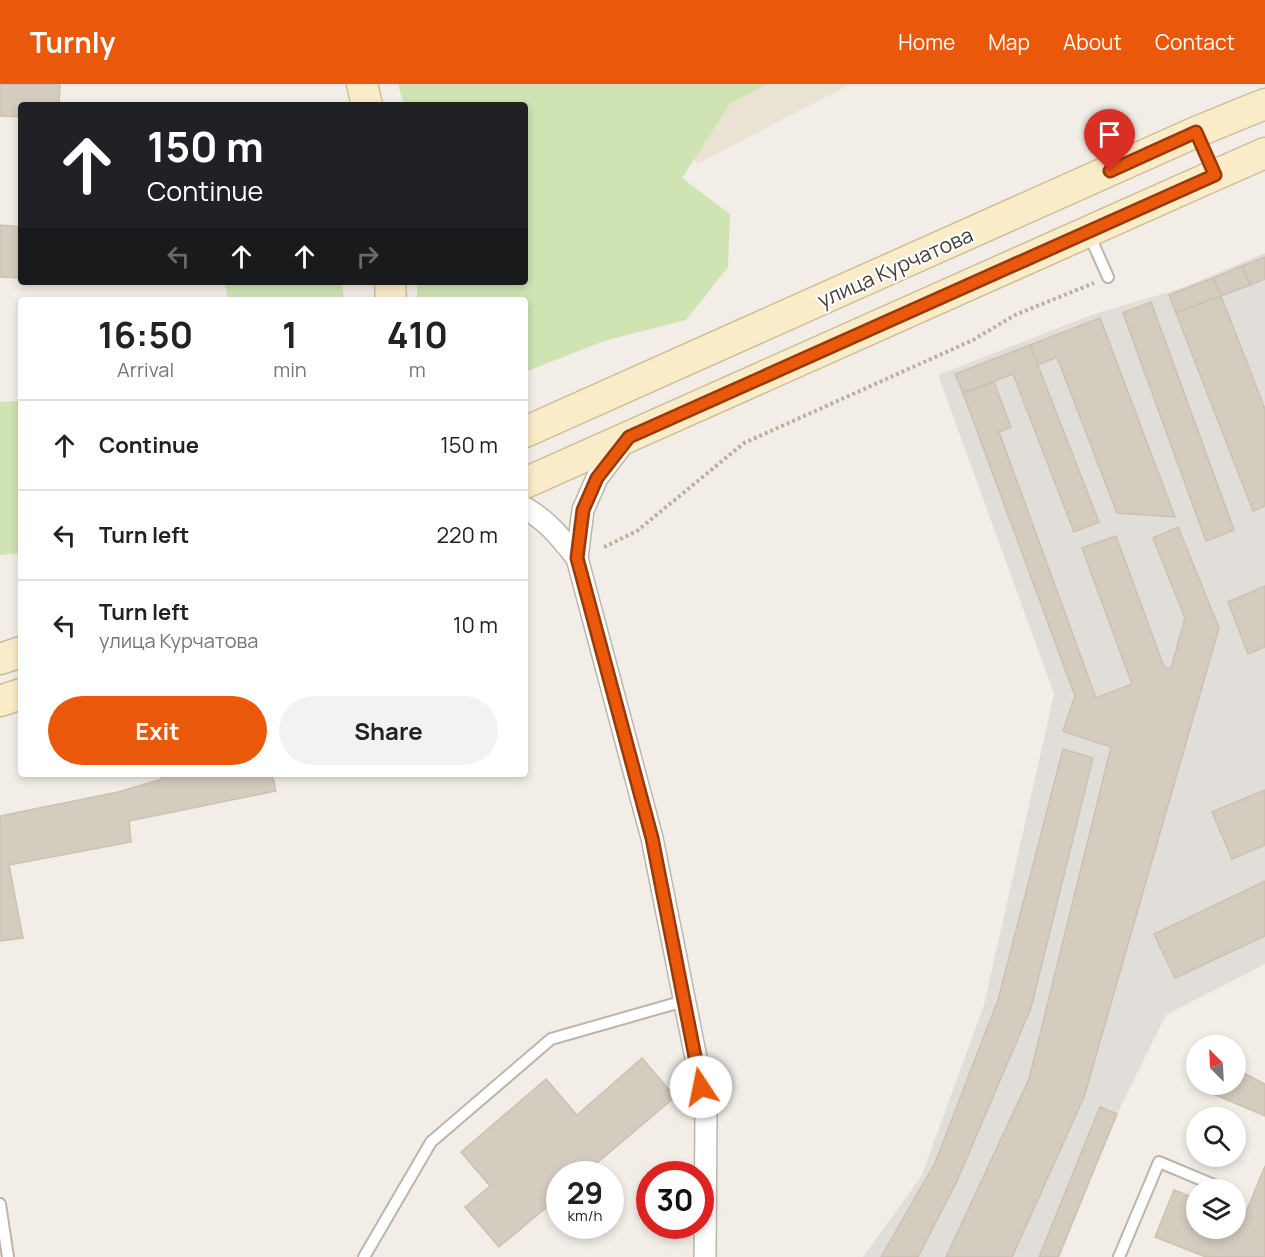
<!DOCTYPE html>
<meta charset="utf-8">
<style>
body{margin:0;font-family:Manrope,sans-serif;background:#f2f2f2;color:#222;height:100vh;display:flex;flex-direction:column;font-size:22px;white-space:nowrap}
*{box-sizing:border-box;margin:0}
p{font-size:20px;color:#767676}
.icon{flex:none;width:33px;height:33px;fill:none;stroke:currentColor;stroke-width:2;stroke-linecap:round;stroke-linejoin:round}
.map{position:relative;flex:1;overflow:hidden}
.drawer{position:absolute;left:18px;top:213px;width:510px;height:480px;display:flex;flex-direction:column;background:#fff;border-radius:6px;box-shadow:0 3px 9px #0003}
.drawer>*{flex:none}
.top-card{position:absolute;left:18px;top:18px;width:510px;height:183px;border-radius:6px;box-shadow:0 3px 9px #0003;background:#202124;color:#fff;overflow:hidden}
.needle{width:39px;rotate:336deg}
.fabs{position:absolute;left:1186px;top:951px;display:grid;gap:12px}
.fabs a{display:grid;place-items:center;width:60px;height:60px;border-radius:50%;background:#fff;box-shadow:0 3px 9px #0003;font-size:30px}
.speed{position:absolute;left:546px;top:1077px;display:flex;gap:12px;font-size:30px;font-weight:700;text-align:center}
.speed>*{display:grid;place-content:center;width:78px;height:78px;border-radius:50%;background:#fff;box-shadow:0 3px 9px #0003;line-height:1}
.speed small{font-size:15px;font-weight:400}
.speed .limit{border:9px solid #d22;background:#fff;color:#111}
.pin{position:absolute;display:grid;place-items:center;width:51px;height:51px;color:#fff;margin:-62px -26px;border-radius:50% 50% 50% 0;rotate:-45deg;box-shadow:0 0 6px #0007}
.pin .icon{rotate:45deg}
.me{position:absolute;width:66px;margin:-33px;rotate:349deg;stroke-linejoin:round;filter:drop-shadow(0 0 4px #0008)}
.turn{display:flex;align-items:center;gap:21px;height:126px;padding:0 30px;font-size:27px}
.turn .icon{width:78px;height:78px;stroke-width:2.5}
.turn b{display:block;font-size:42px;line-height:51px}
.lanes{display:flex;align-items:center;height:57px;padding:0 30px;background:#0003;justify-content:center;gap:30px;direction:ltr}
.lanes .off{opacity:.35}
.eta{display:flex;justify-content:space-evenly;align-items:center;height:102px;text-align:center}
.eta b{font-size:36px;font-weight:700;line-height:42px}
.primary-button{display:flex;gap:12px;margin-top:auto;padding:12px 30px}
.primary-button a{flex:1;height:69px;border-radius:36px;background:#ea580c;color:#fff;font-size:24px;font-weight:700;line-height:69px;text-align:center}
.primary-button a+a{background:#f2f2f2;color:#222}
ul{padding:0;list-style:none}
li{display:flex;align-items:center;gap:18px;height:90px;padding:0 30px;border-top:2px solid #e0e0e0}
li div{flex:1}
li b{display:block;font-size:22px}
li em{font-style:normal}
header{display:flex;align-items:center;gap:36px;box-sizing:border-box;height:84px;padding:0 30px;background:#ea580c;color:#fff}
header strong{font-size:28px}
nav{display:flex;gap:33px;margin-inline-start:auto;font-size:21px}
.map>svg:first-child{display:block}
.industrial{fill:#e1ddd8}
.education{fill:#eae2d2}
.green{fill:#cfe3b3}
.building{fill:#d5ccc0;stroke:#ccc1b1;stroke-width:1.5}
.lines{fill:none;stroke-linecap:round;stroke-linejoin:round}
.lane-casing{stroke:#bcb5aa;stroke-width:14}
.street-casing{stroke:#bcb5aa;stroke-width:24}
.secondary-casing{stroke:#cebe9a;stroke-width:33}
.path{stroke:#bdb09d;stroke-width:4;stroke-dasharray:3 3;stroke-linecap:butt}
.lane{stroke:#fff;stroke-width:10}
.street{stroke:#fff;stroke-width:21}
.secondary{stroke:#faecc9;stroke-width:30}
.route-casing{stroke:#983908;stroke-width:15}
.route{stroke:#ea580c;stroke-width:10}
.labels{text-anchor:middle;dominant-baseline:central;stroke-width:4.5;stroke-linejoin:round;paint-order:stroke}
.street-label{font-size:21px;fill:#443e36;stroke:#fff}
</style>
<header>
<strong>Turnly</strong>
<nav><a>Home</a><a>Map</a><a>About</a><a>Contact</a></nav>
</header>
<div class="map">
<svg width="1265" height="1173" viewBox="0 0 1265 1173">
<rect width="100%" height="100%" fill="#f2eee7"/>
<polygon class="industrial" points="1265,169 1265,880 1166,931 1117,1030 1060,1173 863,1173 921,1093 984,921 1054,610 938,291 1091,231 1182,204"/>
<polygon class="education" points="660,0 851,0 697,80"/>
<g class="green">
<polygon points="398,0 767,0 730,20 682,94 730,130 728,183 686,236 604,257 525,288 525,216 417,216 417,198 525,198 525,21 404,21"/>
<polygon points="225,198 342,198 344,216 228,216"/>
<polygon points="21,317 21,469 0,471 0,318"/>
</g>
<g class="building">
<polygon points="0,0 60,0 59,21 21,21 21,33 0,32"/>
<polygon points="0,141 21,143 21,194 0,193"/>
<polygon points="1265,173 1265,195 1250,201 1242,182"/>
<polygon points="1242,182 1250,201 1221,212 1213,194"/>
<polygon points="1213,194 1221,212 1176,229 1169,211"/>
<polygon points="1221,212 1265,325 1265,422 1253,427 1176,229"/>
<polygon points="1151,218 1234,446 1206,457 1123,229"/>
<polygon points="1100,234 1175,433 1117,429 1057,273 1038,281 1030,261"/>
<polygon points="1030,261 1099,438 1074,448 1013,290 963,309 955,290"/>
<polygon points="994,298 1011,343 999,348 1096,614 1132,600 1082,464 1116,452 1164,583 1171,585 1185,534 1153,454 1178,443 1219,544 1084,1013 1012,1173 946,1173 1029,995 1111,663 1063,647 1075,612 963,309"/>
<polygon points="1265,502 1265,563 1248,570 1228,518"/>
<polygon points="1063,665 1093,674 1031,924 957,1097 918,1173 881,1173 935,1079 998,916"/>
<polygon points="160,690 272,690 276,707 129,737 131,758 9,781 23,854 0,857 0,732 118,708 162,695"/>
<polygon points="1265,706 1265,761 1232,775 1212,728"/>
<polygon points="1265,797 1265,852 1175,894 1154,850"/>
<polygon points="642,974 675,1013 584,1090 560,1090 560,1112 499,1163 465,1123 490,1102 461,1068 546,995 577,1031"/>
<polygon points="1236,985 1265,1000 1265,1032 1204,1006 1207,1000 1236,1000"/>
<polygon points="1100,1023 1117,1030 1058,1173 1039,1173"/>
<polygon points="1265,1082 1265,1173 1206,1173 1155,1153 1174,1106 1197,1115 1197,1144 1236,1144 1236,1130 1244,1133"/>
</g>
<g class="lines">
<defs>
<g id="lane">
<polyline points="1088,148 1108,193"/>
<polyline points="0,1120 8,1173"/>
<polyline points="364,1173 431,1058 551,955 684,917"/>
<polyline points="1119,1173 1159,1078 1226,1106"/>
</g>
<g id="street">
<path d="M525 424C548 437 561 454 577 474L652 754 706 1024 705 1173"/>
<polyline points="577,474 583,426 597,394 626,356"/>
</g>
<g id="secondary">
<polyline points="362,0 367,21"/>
<polyline points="390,198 391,216"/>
<polyline points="525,348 1196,48 1265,20"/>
<polyline points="525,399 1215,91 1265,69"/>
<polyline points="0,575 21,568"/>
<polyline points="0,617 21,610"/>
</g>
</defs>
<use href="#lane" class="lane-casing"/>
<use href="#street" class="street-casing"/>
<use href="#secondary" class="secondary-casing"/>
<polyline class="path" points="604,463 637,447 744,359 973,256 1015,231 1094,199"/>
<use href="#lane" class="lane"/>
<use href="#street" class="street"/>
<use href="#secondary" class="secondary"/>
</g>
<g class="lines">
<defs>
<polyline id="route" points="701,1003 652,754 577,474 583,426 597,394 629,353 1215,91 1196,48 1110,87"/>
</defs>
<use href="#route" class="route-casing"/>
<use href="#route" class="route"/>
</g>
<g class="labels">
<g class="street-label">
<text transform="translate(895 183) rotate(-24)">улица Курчатова</text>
</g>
</g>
</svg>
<div class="fabs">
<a><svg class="needle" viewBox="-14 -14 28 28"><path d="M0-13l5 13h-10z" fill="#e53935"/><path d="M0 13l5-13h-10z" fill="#767676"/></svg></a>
<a><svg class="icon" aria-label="search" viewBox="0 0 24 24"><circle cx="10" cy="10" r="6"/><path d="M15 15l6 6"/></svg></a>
<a><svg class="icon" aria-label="layers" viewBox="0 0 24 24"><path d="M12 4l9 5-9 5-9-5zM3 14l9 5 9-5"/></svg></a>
</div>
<div class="speed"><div>29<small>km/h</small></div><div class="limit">30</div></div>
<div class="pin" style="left:1110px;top:87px;background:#d93025"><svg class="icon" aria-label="arrive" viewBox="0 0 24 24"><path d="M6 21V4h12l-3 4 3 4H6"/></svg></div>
<svg class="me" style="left:701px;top:1003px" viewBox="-20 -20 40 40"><circle r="19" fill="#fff"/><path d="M0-13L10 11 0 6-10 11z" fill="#ea580c"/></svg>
<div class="top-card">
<div class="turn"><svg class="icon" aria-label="ahead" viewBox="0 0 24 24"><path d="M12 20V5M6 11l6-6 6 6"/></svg><div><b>150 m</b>Continue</div></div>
<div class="lanes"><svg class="icon off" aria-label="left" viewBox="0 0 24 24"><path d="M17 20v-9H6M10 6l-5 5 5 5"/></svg><svg class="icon" aria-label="ahead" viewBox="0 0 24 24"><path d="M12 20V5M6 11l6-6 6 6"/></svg><svg class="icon" aria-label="ahead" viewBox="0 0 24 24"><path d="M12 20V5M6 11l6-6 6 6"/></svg><svg class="icon off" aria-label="right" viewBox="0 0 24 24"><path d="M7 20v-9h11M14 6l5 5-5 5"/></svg></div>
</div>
<section class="drawer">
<div class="eta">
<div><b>16:50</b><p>Arrival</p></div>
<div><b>1</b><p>min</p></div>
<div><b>410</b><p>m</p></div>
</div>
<ul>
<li><svg class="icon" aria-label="ahead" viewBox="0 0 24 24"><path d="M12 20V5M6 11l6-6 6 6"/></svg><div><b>Continue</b></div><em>150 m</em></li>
<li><svg class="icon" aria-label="left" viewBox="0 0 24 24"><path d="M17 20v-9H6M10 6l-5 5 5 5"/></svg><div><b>Turn left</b></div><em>220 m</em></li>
<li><svg class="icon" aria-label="left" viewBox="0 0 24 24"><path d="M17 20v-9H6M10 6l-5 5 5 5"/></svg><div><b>Turn left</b><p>улица Курчатова</p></div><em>10 m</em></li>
</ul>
<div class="primary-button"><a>Exit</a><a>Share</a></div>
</section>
</div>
